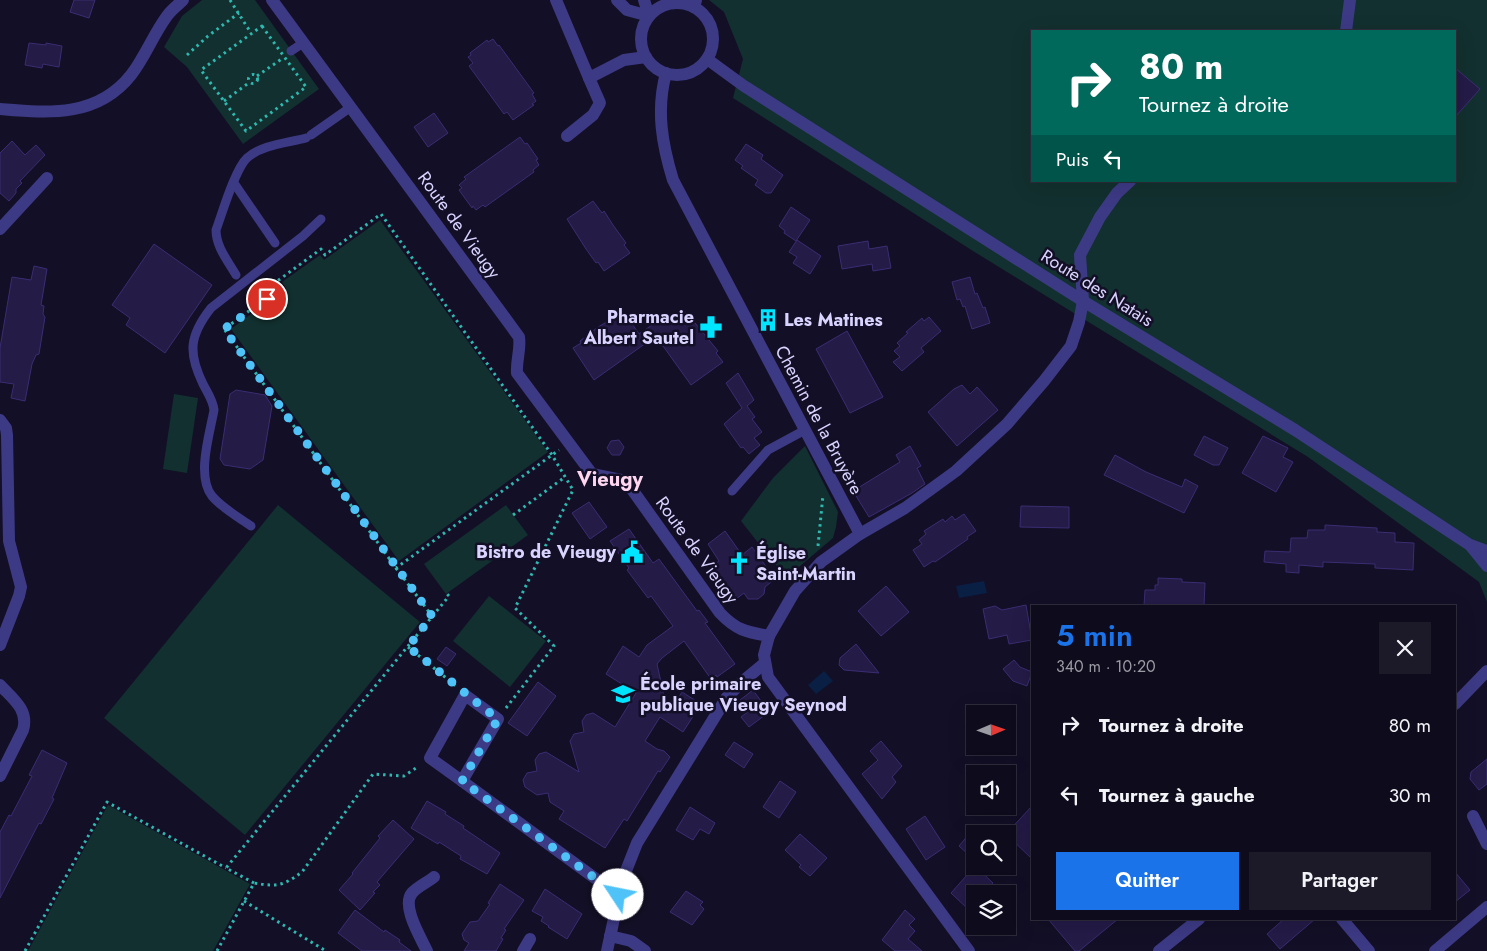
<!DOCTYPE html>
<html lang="fr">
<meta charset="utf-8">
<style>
body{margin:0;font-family:Jost,sans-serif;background:#1c1929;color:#f1f3f6;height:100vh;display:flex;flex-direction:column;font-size:19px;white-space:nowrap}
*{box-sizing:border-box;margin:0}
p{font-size:16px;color:#9b9ba3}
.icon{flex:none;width:28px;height:28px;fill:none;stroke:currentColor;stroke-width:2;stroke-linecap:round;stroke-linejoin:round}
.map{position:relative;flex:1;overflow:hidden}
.details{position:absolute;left:1031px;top:605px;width:425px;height:315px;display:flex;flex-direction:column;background:#0e0b1c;border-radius:0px;box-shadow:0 5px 20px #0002,0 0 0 1px #2e2b3b}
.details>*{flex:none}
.hud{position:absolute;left:1031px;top:30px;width:425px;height:152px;border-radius:0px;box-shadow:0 5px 20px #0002,0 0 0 1px #2e2b3b;background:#00695c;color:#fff;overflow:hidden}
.needle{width:32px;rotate:88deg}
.fabs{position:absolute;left:966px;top:705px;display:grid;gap:10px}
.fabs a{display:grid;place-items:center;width:50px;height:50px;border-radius:0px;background:#0e0b1c;box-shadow:0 5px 20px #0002,0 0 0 1px #2e2b3b;font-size:25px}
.pin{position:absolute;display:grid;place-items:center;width:42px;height:42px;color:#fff;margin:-21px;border:2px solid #fff;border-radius:50%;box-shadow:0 1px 5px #0007}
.me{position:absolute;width:55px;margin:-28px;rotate:304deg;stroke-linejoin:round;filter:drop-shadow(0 0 4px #0008)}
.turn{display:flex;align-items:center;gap:18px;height:105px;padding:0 25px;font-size:22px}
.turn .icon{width:65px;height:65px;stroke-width:2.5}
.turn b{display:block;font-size:35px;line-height:42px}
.then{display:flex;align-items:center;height:48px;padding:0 25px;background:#0003;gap:10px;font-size:19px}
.round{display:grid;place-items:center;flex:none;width:52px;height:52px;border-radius:0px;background:#1c1929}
.summary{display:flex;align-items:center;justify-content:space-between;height:85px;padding:0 25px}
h1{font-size:30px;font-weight:600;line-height:38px;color:#1a73e8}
.action{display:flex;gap:10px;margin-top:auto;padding:10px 25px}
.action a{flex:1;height:58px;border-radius:0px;background:#1a73e8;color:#fff;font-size:20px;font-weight:600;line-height:58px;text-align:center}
.action a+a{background:#1c1929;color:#f1f3f6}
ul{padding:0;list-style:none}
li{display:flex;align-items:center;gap:15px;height:70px;padding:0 25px}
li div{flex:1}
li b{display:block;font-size:19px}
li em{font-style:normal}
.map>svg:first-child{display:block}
.green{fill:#12302f;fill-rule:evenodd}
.water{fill:#0a1f44}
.building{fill:#241b47;stroke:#3b2d73}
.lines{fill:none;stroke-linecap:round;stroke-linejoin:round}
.path{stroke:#2fb8b0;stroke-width:3;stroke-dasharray:2.5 4;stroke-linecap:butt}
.service{stroke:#3d3a85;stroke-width:9}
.minor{stroke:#3d3a85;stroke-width:12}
.tertiary{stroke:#3d3a85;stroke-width:12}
.route{stroke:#4fc3f7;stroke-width:9;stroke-dasharray:0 16.2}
.labels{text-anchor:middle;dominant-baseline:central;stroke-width:5;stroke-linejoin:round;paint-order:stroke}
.street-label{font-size:18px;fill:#d9d4ff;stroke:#130f26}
.poi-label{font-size:18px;font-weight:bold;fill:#d9d4ff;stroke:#130f26;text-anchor:start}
.quarter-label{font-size:20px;font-weight:bold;fill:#ffd6f0;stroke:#130f26}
</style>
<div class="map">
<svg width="1487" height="951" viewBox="0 0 1487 951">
<rect width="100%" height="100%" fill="#130f26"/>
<g class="green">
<polygon points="202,0 255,0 319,89 243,144 187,67 164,47 182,16"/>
<path d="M709 0H1487V602L1479 582 1308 457 973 251 733 98 743 59 724 12ZM1032 31H1455V181H1032Z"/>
<polygon points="380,220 548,452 399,561 231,329 286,288 282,282 320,255 324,260"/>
<polygon points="174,394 198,398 187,473 163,469"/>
<polygon points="805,446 838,512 836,527 833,538 786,578 741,521 773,478"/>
<polygon points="278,505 420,622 245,835 104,718"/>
<polygon points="506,505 528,535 446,594 424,564"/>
<polygon points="489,596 546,641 510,687 453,641"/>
<polygon points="108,805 250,884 213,951 28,951"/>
</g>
<g class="water">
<polygon points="984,581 987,593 959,598 956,586"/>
<polygon points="824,671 833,681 816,694 808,685"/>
</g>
<g class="building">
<polygon points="74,0 95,0 89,18 70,12"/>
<polygon points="493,39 498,46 499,45 534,93 532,94 536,101 532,104 534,105 513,120 507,112 504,114 469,66 473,63 468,57 471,55 470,53 487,40 488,42"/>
<polygon points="29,43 46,45 46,43 62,46 59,67 43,64 42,68 25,65"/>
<polygon points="1455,68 1480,89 1455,117"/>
<polygon points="434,113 448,133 428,147 414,127"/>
<polygon points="520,137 525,144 527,143 538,159 536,160 539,165 533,170 534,172 485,207 483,205 476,210 473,206 472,208 459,190 462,188 459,185 466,179 464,177"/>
<polygon points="12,141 25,155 36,145 45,155 20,181 22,183 16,189 16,193 9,201 0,193 0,153"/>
<polygon points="746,144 763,155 761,159 783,175 771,193 766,193 755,185 758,180 741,168 743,166 735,160"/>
<polygon points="593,201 602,213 604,211 613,225 626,243 624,245 630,253 604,271 598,262 596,263 586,249 567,219"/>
<polygon points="791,207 810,220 796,241 784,233 785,231 779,226"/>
<polygon points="797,240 821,256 810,274 793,263 797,257 789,252"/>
<polygon points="868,241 869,249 887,246 891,268 873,271 872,264 842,269 838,246"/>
<polygon points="154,244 212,285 165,353 126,325 130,318 112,305"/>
<polygon points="34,266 47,269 41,305 44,306 43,314 45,317 39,354 36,355 32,364 25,401 11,398 14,384 0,382 0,348 12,277 31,280"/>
<polygon points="970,277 975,294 977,293 983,308 985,307 990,323 972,329 965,306 963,307 960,299 957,300 952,282"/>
<polygon points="624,312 639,334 665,316 670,323 686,312 718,351 716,353 723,362 691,385 663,346 646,343 594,380 573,348 581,343 580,341 598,327"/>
<polygon points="929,317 941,331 921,348 924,352 902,371 893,362 900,357 894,351 900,346 897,343 908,333 906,332 922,318 924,321"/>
<polygon points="847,331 883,397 850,413 816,349"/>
<polygon points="738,373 754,400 747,406 755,417 752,419 762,432 754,438 760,445 749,454 743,447 741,448 724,424 742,408 726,383"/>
<polygon points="962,385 970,394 977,387 998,410 957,446 928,412 954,389"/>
<polygon points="236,390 265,395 272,406 263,460 250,469 224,465 220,459 230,394"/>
<polygon points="1204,436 1228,448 1219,465 1213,465 1194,455"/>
<polygon points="1263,436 1288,448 1283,457 1293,462 1276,492 1242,473"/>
<polygon points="619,440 624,447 620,455 612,455 607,448 611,441"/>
<polygon points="910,446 921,466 917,468 925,484 912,493 869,517 853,491 900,462 896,455"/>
<polygon points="1115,455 1146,472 1182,487 1185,479 1198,486 1184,513 1104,475"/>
<polygon points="589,502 607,527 590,539 572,513"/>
<polygon points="1021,506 1069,507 1069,528 1020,527"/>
<polygon points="964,514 976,531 967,537 968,539 935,562 933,561 924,567 913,550 922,544 919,540 926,534 924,531 943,519 945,522 952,516 955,520"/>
<polygon points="1325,525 1377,528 1377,532 1395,533 1395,542 1414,543 1413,570 1375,568 1375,564 1323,562 1323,567 1299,565 1299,573 1286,572 1286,564 1264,562 1265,551 1290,552 1291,538 1307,538 1308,530 1325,530"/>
<polygon points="629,529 653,563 659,559 697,611 699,610 708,622 705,623 735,664 717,677 716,675 711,679 684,641 662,658 657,664 668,714 682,692 701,704 683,732 660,717 645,741 657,749 664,751 670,757 660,772 658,771 627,821 624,819 605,848 559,819 564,811 550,802 548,793 537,795 525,787 523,780 527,773 537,771 535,760 539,754 546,752 579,772 570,741 574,734 584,732 582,721 586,715 593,713 615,727 636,693 606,674 623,646 639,657 647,645 673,626 651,596 648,598 627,570 629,568 610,541"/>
<polygon points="725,531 742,555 752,547 775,579 765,587 764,594 758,599 748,599 744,593 736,599 732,593 730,595 717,576 718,574 712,566 719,561 708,544"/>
<polygon points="1158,578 1182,579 1182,582 1205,583 1204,606 1144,606 1145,590 1155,590 1155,585 1158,585"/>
<polygon points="886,586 909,612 881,636 858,611"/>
<polygon points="1026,605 1032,640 1009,644 1007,635 989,639 983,609 995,606 1002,610"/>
<polygon points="856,644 879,673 844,670 839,665 840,658"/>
<polygon points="446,647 456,654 447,666 437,659"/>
<polygon points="1014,660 1020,667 1032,672 1027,686 1013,681 1003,669"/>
<polygon points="538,682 556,696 527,736 508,723"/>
<polygon points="753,690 769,712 749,727 741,717 749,711 740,700"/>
<polygon points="881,741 902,766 892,777 896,782 882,799 862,774 878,760 870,751"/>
<polygon points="734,742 753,754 744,768 725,755"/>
<polygon points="42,750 67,763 52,798 54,799 41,824 39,823 0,898 0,832 9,815 11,816 32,776 29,775"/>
<polygon points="1487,759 1487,784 1479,790 1470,779 1471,772"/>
<polygon points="780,781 796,792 779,818 763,807"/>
<polygon points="427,801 446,812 445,814 464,826 463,828 500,853 487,874 460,859 461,856 439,842 438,844 411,828"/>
<polygon points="1032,806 1032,859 1006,834"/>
<polygon points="690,807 715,823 709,834 700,829 693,840 676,830"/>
<polygon points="925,816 945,847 926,860 906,829"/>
<polygon points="393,820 414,839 377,882 380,885 373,892 375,893 360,910 339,890 353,874 352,873 380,838 378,836"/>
<polygon points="975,827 975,847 969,855 959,846"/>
<polygon points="800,834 827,858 810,876 799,867 801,865 785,850"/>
<polygon points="975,866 993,883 984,894 975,894 975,903 969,910 951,893"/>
<polygon points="1455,872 1470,890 1455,902"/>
<polygon points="500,884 524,900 504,929 506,930 501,938 503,939 496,951 464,951 469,943 464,940 462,934 470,922 478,921 490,904 488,903"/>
<polygon points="545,889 582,914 567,939 548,927 549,926 541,921 543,917 532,911"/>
<polygon points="686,891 703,902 700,905 704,909 692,925 670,912"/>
<polygon points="355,910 384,932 385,930 400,940 399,942 411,951 362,951 338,933"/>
<polygon points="905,910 915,919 909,925 915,931 908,939 922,951 895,951 882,940"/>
<polygon points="1048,919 1118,919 1079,951 1075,951"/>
<polygon points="1284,919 1315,919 1280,949 1267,934"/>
</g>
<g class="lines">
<g class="path">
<polyline points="230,0 251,33"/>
<polygon points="262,26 306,87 246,131 201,70"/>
<polyline points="187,55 208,36 239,13"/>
<circle cx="253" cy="79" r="4.5"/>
<polyline points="257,76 283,58"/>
<polyline points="224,101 250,82"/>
<polyline points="513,515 565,477"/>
<polyline points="818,546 823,495"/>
<polyline points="396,568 432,616"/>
<polyline points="408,647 456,686"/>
<polyline points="506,708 554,646 515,608 573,490 552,455 381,214 325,255 321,249 276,282 281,288 224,329 396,568 552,455 559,450"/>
<polyline points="254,883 226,868 449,596 447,594"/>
<polyline points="244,901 326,951"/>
<polyline points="25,951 107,802 226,868"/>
<path d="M217 951 254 883C277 887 283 886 302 872L373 774 404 776 419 766"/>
</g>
<g class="service">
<polyline points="291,51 303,43"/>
<polyline points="311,135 351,107"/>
<polyline points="234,183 275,243"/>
<path d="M236 275C228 261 216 247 216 230 222 214 235 169 247 158 261 145 287 143 306 138"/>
<polyline points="732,491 768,450 805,430"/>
<path d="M251 526C238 517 222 508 212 496 196 476 210 433 214 410 213 400 207 392 203 384 188 353 189 336 211 308L303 236 321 219"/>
</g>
<g class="minor">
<polyline points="556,0 589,78 624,60 646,57"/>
<polyline points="694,7 696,0"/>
<polyline points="1346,31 1350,0"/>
<path d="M666 73C656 110 662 144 673 180L860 534"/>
<path d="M0 109C48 113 97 118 131 75 145 57 153 35 167 16 171 10 178 5 183 0"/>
<polyline points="567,136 593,115 600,103 589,78"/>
<polyline points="0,229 47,178"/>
<polyline points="0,420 6,428 7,435 9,541 21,587 19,596 0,645"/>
<polyline points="769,636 795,591 821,562 860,534 905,508 956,471 1007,424 1044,381 1071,346 1079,322 1083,301 1080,255 1100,217 1117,193 1130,181"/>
<path d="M0 685C13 699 29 710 23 730L0 776"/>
<polygon points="465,695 498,719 462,781 430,758"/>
<polyline points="462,781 618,895"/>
<polyline points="1473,816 1487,844"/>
<polyline points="1342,919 1369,951"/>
<polyline points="610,936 631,941 645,951"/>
<path d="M427 951C421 938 401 906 412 893 417 887 428 882 434 877"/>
<polyline points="523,951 530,939"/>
<polyline points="607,951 622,881 637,843 727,697 742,682 765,663"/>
<polyline points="1435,951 1487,907"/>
</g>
<g class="tertiary">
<path d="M272 0 519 337C521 350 516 360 517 373L592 474 626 481 720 613C736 630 746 632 769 636L764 655 768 677 969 951"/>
<polyline points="617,0 627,10 649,16"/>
<polyline points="644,0 649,16"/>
<circle cx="677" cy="39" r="36"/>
<polyline points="707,59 744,86 1083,301 1295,430 1470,545 1487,551"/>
<polyline points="1470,545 1487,566"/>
<polyline points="1455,704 1487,671"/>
<polyline points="1159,951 1199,919"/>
</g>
</g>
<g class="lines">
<path class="route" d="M267 299 224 329 432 616 408 647C439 670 467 696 498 719L462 781 618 895"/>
</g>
<defs>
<symbol id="building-bare" viewBox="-9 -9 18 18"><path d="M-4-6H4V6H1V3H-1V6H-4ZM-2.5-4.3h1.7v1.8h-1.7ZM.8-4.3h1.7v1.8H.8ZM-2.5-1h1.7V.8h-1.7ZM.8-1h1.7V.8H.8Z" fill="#00e5ff" stroke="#130f26" stroke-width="2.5" paint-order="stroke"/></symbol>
<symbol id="pharmacy-bare" viewBox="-9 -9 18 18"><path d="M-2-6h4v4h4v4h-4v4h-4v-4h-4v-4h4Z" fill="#00e5ff" stroke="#130f26" stroke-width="2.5" paint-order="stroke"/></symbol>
<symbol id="civic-bare" viewBox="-9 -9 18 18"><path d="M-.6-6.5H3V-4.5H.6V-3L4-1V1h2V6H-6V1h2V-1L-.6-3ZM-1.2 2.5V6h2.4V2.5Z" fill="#00e5ff" stroke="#130f26" stroke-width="2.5" paint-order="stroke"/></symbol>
<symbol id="church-bare" viewBox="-9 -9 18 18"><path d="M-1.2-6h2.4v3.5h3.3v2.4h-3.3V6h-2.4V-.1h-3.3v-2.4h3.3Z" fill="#00e5ff" stroke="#130f26" stroke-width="2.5" paint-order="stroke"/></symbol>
<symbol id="school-bare" viewBox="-9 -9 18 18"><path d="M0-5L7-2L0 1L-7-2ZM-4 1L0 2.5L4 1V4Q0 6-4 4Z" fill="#00e5ff" stroke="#130f26" stroke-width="2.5" paint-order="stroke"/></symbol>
</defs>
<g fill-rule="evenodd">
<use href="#building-bare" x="752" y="304" width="32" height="32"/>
<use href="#pharmacy-bare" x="695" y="311" width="32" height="32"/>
<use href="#civic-bare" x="616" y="536" width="32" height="32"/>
<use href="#church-bare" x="723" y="547" width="32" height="32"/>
<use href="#school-bare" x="607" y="678" width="32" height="32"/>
</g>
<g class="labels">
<g class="street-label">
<text transform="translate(459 225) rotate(54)">Route de Vieugy</text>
<text transform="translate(1097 288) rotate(32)">Route des Natais</text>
<text transform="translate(819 420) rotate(62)">Chemin de la Bruyère</text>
<text transform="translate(697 550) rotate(54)">Route de Vieugy</text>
</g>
<g class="poi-label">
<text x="694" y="317" text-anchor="end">Pharmacie<tspan x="694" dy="21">Albert Sautel</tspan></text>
<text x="784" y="320">Les Matines</text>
<text x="616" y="552" text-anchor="end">Bistro de Vieugy</text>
<text x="756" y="553">Église<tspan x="756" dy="21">Saint-Martin</tspan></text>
<text x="640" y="684">École primaire<tspan x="640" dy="21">publique Vieugy Seynod</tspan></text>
</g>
<g class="quarter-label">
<text x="610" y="479">Vieugy</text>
</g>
</g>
</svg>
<div class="fabs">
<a><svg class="needle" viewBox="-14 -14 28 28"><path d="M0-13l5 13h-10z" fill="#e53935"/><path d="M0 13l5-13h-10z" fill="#9b9ba3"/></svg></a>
<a><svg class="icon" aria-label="sound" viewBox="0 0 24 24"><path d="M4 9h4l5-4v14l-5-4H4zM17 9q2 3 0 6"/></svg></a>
<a><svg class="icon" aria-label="search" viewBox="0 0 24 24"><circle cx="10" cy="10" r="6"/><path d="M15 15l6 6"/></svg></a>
<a><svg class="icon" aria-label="layers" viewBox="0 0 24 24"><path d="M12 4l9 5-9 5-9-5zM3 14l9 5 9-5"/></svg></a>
</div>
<div class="pin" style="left:267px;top:299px;background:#d93025"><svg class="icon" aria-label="arrive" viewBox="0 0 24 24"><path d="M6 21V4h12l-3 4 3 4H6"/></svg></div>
<svg class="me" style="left:618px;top:895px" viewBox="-20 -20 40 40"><circle r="19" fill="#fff"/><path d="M0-13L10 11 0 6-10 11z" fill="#4fc3f7"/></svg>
<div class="hud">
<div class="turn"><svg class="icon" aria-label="right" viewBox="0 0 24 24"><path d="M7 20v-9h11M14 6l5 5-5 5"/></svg><div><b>80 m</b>Tournez à droite</div></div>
<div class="then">Puis<svg class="icon" aria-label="left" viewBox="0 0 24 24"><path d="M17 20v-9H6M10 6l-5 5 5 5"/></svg></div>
</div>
<section class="details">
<div class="summary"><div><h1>5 min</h1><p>340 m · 10:20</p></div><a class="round"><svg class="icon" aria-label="close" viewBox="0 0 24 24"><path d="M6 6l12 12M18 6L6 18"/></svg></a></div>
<ul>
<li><svg class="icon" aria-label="right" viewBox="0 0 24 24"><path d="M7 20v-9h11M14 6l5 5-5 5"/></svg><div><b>Tournez à droite</b></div><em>80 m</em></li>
<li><svg class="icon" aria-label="left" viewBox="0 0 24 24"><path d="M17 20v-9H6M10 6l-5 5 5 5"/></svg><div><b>Tournez à gauche</b></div><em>30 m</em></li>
</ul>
<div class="action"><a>Quitter</a><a>Partager</a></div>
</section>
</div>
